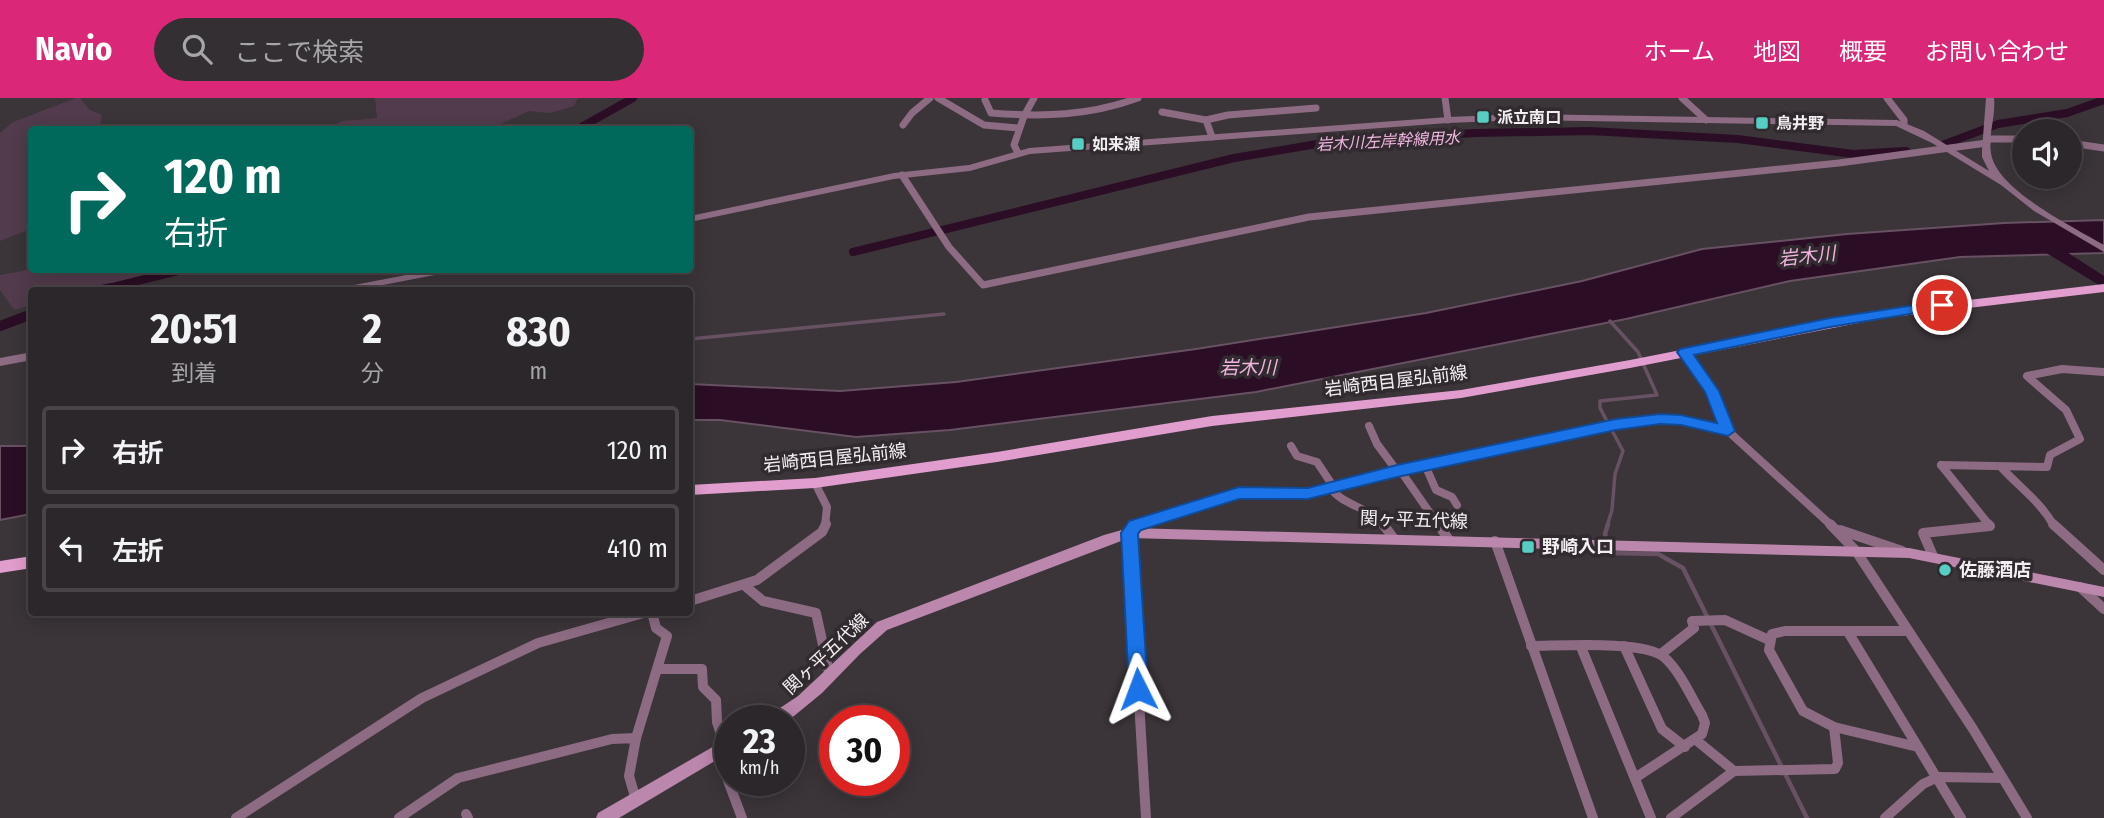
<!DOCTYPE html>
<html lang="ja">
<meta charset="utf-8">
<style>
body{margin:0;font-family:"Fira Sans Condensed","Noto Sans JP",sans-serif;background:#342f33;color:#f1f3f6;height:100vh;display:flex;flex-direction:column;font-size:26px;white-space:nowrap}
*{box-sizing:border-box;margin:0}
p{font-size:23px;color:#a6a5a9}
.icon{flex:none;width:38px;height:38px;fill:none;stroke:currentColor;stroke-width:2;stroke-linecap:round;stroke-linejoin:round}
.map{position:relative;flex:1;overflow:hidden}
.details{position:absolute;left:28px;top:189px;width:665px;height:329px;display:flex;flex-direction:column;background:#2c272b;border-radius:7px;box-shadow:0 4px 18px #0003,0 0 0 2px #484447}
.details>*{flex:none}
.banner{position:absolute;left:28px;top:28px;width:665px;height:147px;border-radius:7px;box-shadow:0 4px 18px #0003,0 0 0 2px #484447;background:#00695c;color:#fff;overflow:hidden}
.buttons{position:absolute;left:2012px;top:21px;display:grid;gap:14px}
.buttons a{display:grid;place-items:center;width:70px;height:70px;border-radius:50%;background:#2c272b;box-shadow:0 4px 18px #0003,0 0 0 2px #484447;font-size:35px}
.speed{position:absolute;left:714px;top:607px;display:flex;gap:14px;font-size:35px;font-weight:700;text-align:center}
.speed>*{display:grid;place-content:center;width:91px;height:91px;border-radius:50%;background:#2c272b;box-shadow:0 4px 18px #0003,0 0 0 2px #484447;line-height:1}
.speed small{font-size:18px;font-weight:400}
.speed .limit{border:10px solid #d22;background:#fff;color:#111}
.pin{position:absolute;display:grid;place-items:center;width:60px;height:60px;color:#fff;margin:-30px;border:4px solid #fff;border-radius:50%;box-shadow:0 2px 7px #0007}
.me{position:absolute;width:77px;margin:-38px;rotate:357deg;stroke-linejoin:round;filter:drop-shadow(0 0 5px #0008)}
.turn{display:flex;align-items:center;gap:24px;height:147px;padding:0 21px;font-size:32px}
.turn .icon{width:91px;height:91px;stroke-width:2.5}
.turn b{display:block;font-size:49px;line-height:60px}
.eta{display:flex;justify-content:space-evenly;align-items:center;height:119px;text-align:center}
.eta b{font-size:42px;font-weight:700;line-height:49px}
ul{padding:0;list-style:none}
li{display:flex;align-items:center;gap:21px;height:88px;margin:0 14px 10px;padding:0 7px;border:4px solid #484447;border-radius:7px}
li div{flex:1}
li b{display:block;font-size:26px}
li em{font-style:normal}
header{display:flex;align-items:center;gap:42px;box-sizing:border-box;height:98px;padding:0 35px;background:#db2777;color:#fff}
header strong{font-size:33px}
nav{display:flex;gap:38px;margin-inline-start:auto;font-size:24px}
.search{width:490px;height:63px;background:#342f33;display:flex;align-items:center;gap:18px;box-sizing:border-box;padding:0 24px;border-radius:38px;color:#a6a5a9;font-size:26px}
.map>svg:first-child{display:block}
.green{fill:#523b4c}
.water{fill:#2b0e25;stroke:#675162;stroke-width:2}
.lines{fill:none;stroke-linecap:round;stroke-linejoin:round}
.stream-far1{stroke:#675162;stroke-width:3.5}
.stream{stroke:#675162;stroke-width:4.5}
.canal-far1{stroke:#2b0e25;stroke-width:8}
.canal{stroke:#2b0e25;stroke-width:10}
.river{fill:#2b0e25;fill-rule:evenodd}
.minor-far2{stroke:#8c6b83;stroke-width:7}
.minor-far1{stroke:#8c6b83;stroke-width:8}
.minor{stroke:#8c6b83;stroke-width:10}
.tertiary{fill:#8c6b83;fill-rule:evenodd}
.secondary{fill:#bc87ad;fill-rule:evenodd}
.primary{fill:#e09dce;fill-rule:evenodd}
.route{fill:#1a73e8;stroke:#114b97;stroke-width:2}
.poi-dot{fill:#56cec3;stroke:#312a2f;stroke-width:2.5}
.labels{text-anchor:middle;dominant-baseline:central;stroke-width:7;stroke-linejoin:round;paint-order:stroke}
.far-poi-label{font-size:16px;font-weight:bold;fill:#f2eef1;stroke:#312a2f;text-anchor:start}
.far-water-label{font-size:16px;font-style:italic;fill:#f0b4df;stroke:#312a2f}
.street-label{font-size:18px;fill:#f2eef1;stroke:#312a2f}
.poi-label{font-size:18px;font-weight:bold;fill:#f2eef1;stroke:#312a2f;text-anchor:start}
.water-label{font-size:19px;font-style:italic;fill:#f0b4df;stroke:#312a2f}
</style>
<header>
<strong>Navio</strong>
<div class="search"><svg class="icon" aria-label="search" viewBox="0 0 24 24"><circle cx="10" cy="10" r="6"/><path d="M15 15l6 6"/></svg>ここで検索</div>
<nav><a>ホーム</a><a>地図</a><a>概要</a><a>お問い合わせ</a></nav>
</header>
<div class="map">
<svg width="2104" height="720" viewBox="0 0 2104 720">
<rect width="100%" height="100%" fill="#3b3439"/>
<g class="green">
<polygon points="76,0 80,0 90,12 102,17 99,31 32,32 31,131 0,143 0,35 13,24"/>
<polygon points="375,0 578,0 574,8 550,15 529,13 490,31 326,31 342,23 377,20"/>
<polygon points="32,171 32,172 163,172 85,192 32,192 31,207 14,212 0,192 0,177"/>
</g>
<g class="water">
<polygon points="2104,122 2104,155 1960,159 1790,183 1626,221 1256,294 950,332 856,339 720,322 690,322 690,286 840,293 956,284 1196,251 1426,215 1582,183 1702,151 1847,136 2004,125"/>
<polygon points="0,348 31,348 31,416 0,422"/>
</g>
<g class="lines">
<g class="stream-far1">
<polyline points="690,241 944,216"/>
<polyline points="1607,428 1612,412 1615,376 1623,353 1600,310 1600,303 1657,297 1638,254 1610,223"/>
</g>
<polyline class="stream" points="1608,426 1605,436 1610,455 1658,456 1683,470 1807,720"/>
<g class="canal-far1">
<polyline points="576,32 633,0"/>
<polyline points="1945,46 1998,26 2067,15 2104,2"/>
<polyline points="853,154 1234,60 1323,45 1475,35 1590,33 1738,41 1853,56 1906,53"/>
<polyline points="105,191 182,172"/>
</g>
<g class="canal">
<polyline points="102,192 112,190"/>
<polyline points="0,228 32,216"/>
</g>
<polygon class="river" points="2045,135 2051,137 2056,147 2104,178 2104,190 2043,153 2037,140"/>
<g class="minor-far2">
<polyline points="938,0 984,27 1019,30"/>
<polyline points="1445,0 1448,22"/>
<polyline points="1682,0 1706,22"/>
<polyline points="1887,0 1904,22 1904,27"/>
<path d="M985 2 991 15C1042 19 1089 18 1138 0"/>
<polyline points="1162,14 1206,22 1228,17 1316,10"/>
<polyline points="1206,22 1212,39"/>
<polyline points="903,27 912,15 930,0"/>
<polyline points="1988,41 2025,41"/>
<polyline points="2070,45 2104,50"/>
<polyline points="1018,55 1014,47 1024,18 1034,0"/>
<polyline points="902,77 949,149 983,187 1309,119 1839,65 1987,45"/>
</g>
<g class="minor-far1">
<polyline points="1685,254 1712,293 1728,333"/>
<polyline points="1369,328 1377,346 1397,373"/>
<polyline points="1291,348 1297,358 1317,364 1333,388"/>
<polyline points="1425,367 1436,392 1452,399 1457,407"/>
<polyline points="1941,367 2047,369 2050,357 2080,341 2066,312 2027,278 2062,271 2104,274"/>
<polyline points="1941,367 1990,428"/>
<path d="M2001 369C2019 389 2041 404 2054 428"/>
<polyline points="1400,372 1439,428"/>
<polyline points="815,385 827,409 825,428"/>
<path d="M1330 389C1342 408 1369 408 1384 428"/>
<polyline points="1135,428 1239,395 1308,396 1397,373 1616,326 1660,321 1681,322 1728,333 1832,428"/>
</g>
<g class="minor">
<polyline points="1139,426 1129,435 1146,720"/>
<polyline points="1383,426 1394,441"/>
<polyline points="1438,426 1449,442"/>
<polyline points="1830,426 1856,453 1973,631 2027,720"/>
<polyline points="2053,426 2104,472"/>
<polyline points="1840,432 1902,453"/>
<polyline points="1495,443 1593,720"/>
<polyline points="1933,458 1923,435 1990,428 1988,426"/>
<polyline points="745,488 763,503 816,515 830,579"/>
<polyline points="2080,489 2104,511"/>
<polyline points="690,503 757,482 822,434 826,426"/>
<polyline points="1907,533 1785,533 1772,536 1769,552 1803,613 1834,629 1918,649 1961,720"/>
<polyline points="1848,534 1918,649"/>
<path d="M1531 548C1559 548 1644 542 1664 559 1680 573 1691 599 1702 617L1705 625 1702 636 1635 680"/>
<polyline points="1624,548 1662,631 1685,649"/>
<polyline points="1581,549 1651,720"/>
<polyline points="1661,556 1694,530 1692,523 1725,522 1769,542"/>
<polyline points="659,571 702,571 703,589 716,602 717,624 725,649"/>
<polyline points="636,640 667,538 656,530 652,514"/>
<polyline points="1696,642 1734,673"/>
<polyline points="717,653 742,720"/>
<polyline points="466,716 468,720"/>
<polyline points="236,720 422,600 538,545 647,514"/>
<polyline points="399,720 458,680 612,641 636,640 629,678 636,702"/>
<polyline points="1671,720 1734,673 1835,671 1838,665 1834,629"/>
<polyline points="1885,720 1923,686 1938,679 2002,680"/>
</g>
<g class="tertiary">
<path d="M1986 0H1994C1996 18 1988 37 1991 55 1996 92 2074 129 2104 147V154L2034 113 2001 87 1932 45 1896 28 1522 22 1448 25 1030 56 970 73 894 81 690 124V118L894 75 969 67 1029 50 1448 19 1522 16 1897 22 1924 33 1989 73 1982 59V52Z"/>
<polygon points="432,172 450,172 445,175 357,192 339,192 344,189"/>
<polygon points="32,254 32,262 0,268 0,260"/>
</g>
<g class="secondary">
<polygon points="1129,430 1909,450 2104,489 2104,499 1909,460 1129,440 887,532 860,556 822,595 794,618 786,623 765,623 768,618 798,598 877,524 1104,437"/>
<polygon points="730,639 730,654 619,720 596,720 598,715"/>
</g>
<g class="primary">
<polygon points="2104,186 2104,194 1884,220 1630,270 1461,300 1212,328 997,364 815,390 690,397 690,387 815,380 997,354 1212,318 1461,292 1630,262 1884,212"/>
<polygon points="32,458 32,470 0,475 0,463"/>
</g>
</g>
<polygon class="route" points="1942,203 1947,204 1947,210 1830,229 1694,257 1719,293 1735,333 1728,338 1681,327 1660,326 1616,332 1397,379 1308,401 1239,401 1141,432 1138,436 1148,591 1145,596 1138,599 1131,596 1129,591 1121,435 1129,423 1239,389 1308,390 1397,367 1616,321 1660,316 1681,317 1717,325 1705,294 1677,254 1680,251 1830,220"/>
<g class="poi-dot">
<rect x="1476" y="12" width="14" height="14" rx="3.5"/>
<rect x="1755" y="18" width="14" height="14" rx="3.5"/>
<rect x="1071" y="39" width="14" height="14" rx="3.5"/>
<rect x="1521" y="442" width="14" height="14" rx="3.5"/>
<circle cx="1945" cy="472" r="7"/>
</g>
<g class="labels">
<g class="far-poi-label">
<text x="1497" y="19">派立南口</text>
<text x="1776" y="25">鳥井野</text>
<text x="1092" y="46">如来瀬</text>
</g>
<g class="far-water-label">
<text transform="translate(1388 43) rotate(-3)">岩木川左岸幹線用水</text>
</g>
<g class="street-label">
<text transform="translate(1396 283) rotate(-7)">岩崎西目屋弘前線</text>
<text transform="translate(835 360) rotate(-6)">岩崎西目屋弘前線</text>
<text transform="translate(1414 422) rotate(2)">関ヶ平五代線</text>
<text transform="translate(826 556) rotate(-43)">関ヶ平五代線</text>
</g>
<g class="poi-label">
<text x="1542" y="449">野崎入口</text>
<text x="1959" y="472">佐藤酒店</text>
</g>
<g class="water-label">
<text transform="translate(1807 158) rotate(-6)">岩木川</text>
<text x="1248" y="269">岩木川</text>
</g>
</g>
</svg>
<div class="buttons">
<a><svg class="icon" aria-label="sound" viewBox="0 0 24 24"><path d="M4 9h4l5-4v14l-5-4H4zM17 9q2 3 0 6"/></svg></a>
</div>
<div class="speed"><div>23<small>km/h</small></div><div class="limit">30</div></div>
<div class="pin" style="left:1942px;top:207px;background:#d93025"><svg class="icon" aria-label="arrive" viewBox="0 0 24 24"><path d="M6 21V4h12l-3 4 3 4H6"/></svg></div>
<svg class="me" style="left:1138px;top:591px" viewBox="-20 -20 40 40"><path d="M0-17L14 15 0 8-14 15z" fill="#1a73e8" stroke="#fff" stroke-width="4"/></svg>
<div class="banner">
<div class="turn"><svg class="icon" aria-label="right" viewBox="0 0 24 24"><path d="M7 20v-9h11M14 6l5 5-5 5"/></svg><div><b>120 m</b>右折</div></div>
</div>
<section class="details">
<div class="eta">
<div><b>20:51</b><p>到着</p></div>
<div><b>2</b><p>分</p></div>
<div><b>830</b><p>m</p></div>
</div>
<ul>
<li><svg class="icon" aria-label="right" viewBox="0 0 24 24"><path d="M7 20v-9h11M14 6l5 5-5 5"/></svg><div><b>右折</b></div><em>120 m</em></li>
<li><svg class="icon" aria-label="left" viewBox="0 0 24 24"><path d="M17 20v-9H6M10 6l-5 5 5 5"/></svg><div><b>左折</b></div><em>410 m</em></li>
</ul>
</section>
</div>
